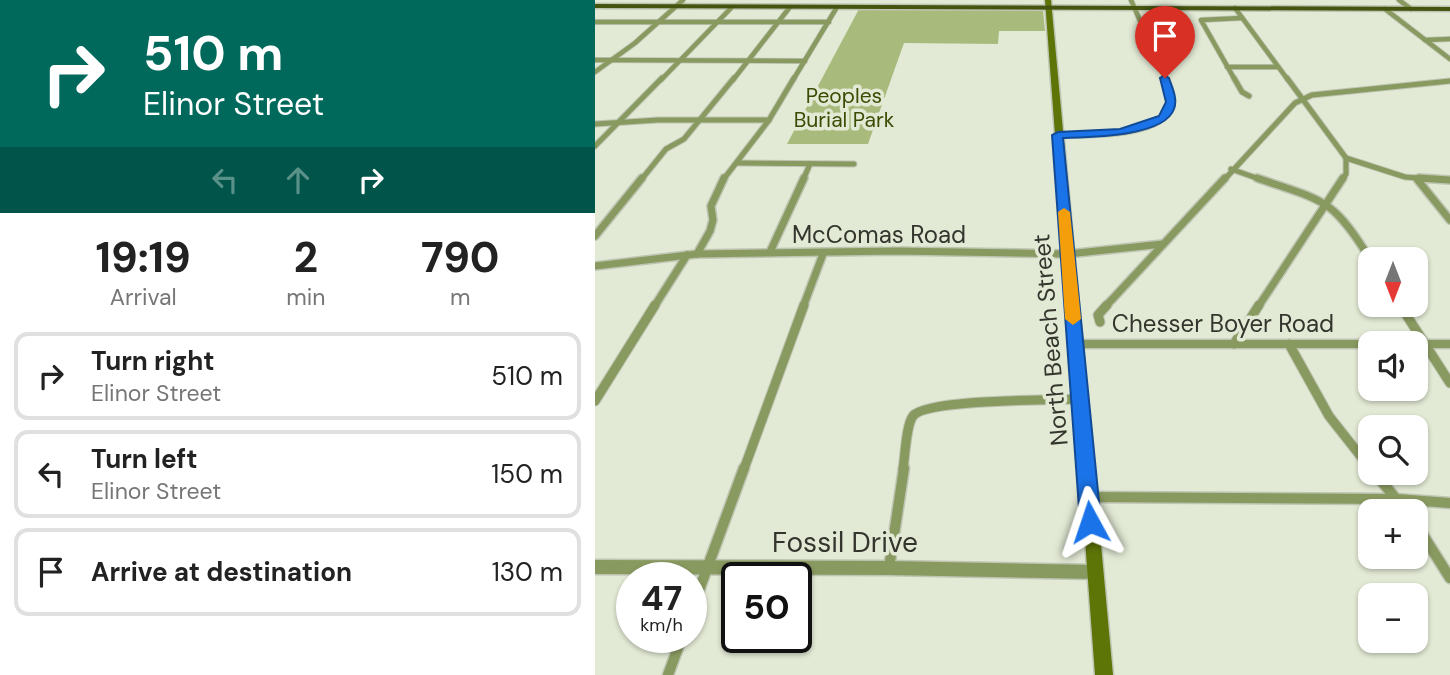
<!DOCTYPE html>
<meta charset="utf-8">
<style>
body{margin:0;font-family:"DM Sans",sans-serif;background:#f6f6f6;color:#222;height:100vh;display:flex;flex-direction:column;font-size:26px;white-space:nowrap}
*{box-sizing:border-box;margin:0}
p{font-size:23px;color:#767676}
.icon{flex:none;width:38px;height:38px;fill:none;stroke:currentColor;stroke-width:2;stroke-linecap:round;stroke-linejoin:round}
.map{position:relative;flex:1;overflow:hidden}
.side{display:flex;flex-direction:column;background:#fff;width:595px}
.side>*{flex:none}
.top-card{background:#00695c;color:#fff;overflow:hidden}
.needle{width:46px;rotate:180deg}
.buttons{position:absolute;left:763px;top:247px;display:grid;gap:14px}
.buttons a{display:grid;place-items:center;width:70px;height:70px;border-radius:14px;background:#fff;box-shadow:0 2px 5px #0004;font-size:35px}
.speed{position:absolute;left:21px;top:562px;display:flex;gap:14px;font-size:35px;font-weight:700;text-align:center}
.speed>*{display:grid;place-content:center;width:91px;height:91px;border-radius:50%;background:#fff;box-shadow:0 2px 5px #0004;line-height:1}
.speed small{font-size:18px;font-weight:400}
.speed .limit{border:4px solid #111;border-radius:10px;background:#fff;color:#111}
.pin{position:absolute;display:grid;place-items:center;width:60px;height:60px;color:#fff;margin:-72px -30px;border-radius:50% 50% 50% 0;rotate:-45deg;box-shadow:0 0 7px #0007}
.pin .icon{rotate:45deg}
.me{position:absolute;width:77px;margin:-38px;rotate:355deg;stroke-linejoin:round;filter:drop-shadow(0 0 5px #0008)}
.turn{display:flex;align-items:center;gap:24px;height:147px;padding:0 28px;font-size:32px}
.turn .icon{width:91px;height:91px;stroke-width:2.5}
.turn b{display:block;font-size:49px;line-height:60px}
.lanes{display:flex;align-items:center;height:66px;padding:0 28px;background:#0003;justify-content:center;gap:35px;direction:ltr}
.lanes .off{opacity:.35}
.eta{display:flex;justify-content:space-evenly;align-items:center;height:119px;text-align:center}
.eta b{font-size:42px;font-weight:800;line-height:49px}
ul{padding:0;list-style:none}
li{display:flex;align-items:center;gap:21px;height:88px;margin:0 14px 10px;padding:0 14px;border:4px solid #e0e0e0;border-radius:14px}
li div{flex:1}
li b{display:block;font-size:26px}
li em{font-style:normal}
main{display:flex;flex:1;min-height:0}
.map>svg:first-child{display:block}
.green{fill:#a8bb7d}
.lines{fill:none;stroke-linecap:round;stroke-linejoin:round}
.minor-far4-casing{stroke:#bfc5b3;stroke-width:6}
.minor-far3-casing{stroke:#bfc5b3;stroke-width:7}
.minor-far2-casing{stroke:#bfc5b3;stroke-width:10}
.minor-far1-casing{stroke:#bfc5b3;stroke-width:11}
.minor-casing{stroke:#bfc5b3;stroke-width:13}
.tertiary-casing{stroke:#bfc5b3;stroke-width:3}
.secondary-casing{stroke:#bfc5b3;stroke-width:3}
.primary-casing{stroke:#bfc5b3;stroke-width:3}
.minor-far4{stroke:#899a60;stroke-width:4.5}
.minor-far3{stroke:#899a60;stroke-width:5}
.minor-far2{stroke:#899a60;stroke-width:7}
.minor-far1{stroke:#899a60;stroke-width:9}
.minor{stroke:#899a60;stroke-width:10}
.tertiary{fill:#899a60;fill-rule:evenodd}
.secondary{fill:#5d7407;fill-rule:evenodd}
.primary{fill:#455510;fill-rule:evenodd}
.route{fill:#1a73e8;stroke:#114b97;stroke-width:2}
.slow{fill:#f59e0b}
.labels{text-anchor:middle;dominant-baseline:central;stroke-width:7;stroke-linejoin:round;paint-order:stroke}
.far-park-label{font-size:21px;fill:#3c4b03;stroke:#e2e9d4}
.street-label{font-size:24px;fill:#34362e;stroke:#e2e9d4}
.near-street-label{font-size:28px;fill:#34362e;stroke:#e2e9d4}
</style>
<main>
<section class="side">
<div class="top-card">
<div class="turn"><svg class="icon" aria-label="right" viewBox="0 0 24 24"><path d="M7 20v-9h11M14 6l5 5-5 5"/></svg><div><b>510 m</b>Elinor Street</div></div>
<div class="lanes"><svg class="icon off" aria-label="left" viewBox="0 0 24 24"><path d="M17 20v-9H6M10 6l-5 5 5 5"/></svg><svg class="icon off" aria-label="ahead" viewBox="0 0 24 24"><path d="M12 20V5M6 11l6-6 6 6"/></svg><svg class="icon" aria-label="right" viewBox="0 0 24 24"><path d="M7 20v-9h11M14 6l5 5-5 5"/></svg></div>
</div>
<div class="eta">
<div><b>19:19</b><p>Arrival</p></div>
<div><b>2</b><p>min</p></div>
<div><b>790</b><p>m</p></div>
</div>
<ul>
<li><svg class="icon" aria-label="right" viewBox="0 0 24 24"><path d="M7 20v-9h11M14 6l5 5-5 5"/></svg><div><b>Turn right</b><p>Elinor Street</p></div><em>510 m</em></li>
<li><svg class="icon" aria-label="left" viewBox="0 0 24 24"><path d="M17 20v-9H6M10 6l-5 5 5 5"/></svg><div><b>Turn left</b><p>Elinor Street</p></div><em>150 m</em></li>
<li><svg class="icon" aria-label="arrive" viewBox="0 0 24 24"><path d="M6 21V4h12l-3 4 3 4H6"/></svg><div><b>Arrive at destination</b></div><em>130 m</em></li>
</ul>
</section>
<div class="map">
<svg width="855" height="675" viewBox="0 0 855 675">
<rect width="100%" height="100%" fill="#e2e9d4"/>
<polygon class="green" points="264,9 448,10 450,31 404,31 403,44 309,43 273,144 192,144"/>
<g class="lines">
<defs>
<g id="minor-far4">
<polyline points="536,0 571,80"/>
<polyline points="804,0 816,9"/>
<polyline points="640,8 693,80"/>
<polyline points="790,9 855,59"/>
<polyline points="0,22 234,22"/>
<polyline points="830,40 855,39"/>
<polyline points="0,60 210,61"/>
<polyline points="632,67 683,67"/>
<polyline points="0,72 40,43 88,0"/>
<polyline points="66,80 137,7"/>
<polyline points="138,80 195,7"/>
<polyline points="198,80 242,7"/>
<polyline points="640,80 606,20 647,18"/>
</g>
<g id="minor-far3">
<polyline points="639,78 647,92 654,96"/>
<polyline points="692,78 751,158 751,174 747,180"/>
<polyline points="0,124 63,120 174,120"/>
<path d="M463 135C489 135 561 138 574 110 578 101 573 87 570 78"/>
<polyline points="0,146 67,78"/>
<polyline points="751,158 810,177 850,180"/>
<polyline points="143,163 259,164"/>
<polyline points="636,169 667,180"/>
<polyline points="46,180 71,149 89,139 139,78"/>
<polyline points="128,180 174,120 199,78"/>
<polyline points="208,180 215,164"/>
<polyline points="629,180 700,103 717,95 855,81"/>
</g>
<g id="minor-far2">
<path d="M662 178C728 201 737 197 775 259"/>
<polyline points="824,178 855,180"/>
<polyline points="822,179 855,220"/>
<polyline points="0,236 47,178"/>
<polyline points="175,252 209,178"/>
<polyline points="102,254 115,231 118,220 116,206 129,178"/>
<polyline points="0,266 102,254 302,251 473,254 568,244"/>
<polyline points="804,304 806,307"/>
<polyline points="59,307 92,255"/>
<polyline points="208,307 228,254"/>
<polyline points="510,307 630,178"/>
<polyline points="663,307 748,178"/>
</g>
<g id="minor-far1">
<polyline points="805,305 855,383"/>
<polyline points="505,322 503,315 512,305"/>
<polyline points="639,344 664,305"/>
<polyline points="694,344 734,416 775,468"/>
<polyline points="0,401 60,305"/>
<polyline points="149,469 209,305"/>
<path d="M308 469C310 457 311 425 318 416 331 399 458 400 485 399"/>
</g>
<g id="minor">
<polyline points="779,472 811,511"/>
<polyline points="493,497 802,499 855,503"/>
<polyline points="821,524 855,578"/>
<polyline points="294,568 309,468"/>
<polyline points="96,612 149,468"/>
<polyline points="73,675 87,637"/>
</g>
<g id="tertiary">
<polygon points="480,340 775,340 780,343 775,343 775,348 480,348 475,344"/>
<polygon points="821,340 855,340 855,348 821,348 821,343 816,343"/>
<polygon points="0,560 294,561 500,565 505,567 507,572 505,577 500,579 294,575 0,574"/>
</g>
<polygon id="secondary" points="450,0 456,0 518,675 500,675"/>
<polygon id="primary" points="0,4 855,7 855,11 0,8"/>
</defs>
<use href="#minor-far4" class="minor-far4-casing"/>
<use href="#minor-far3" class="minor-far3-casing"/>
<use href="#minor-far2" class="minor-far2-casing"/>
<use href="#minor-far1" class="minor-far1-casing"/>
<use href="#minor" class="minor-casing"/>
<use href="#tertiary" class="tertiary-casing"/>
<use href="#secondary" class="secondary-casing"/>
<use href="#primary" class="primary-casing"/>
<use href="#minor-far4" class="minor-far4"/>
<use href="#minor-far3" class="minor-far3"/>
<use href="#minor-far2" class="minor-far2"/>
<use href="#minor-far1" class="minor-far1"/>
<use href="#minor" class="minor"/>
<use href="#tertiary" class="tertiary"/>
<use href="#secondary" class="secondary"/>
<use href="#primary" class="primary"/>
</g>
<path class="route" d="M570 75 574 78C577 87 583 99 579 109 569 137 494 137 468 138L506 522 503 529 495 532 488 529 485 522 457 135 463 132 525 129 564 116 571 102 565 78Z"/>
<polygon class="slow" points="469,208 475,212 486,319 478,325 470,319 463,212"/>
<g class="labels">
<g class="far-park-label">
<text x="249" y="96">Peoples<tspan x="249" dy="24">Burial Park</tspan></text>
</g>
<g class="street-label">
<text x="284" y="234">McComas Road</text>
<text x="628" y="323">Chesser Boyer Road</text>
<text transform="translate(455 340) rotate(-95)">North Beach Street</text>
</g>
<g class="near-street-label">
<text x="250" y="542">Fossil Drive</text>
</g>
</g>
</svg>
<div class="buttons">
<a><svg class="needle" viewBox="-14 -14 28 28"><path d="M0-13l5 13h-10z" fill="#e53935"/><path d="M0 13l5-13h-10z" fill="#767676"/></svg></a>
<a><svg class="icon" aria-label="sound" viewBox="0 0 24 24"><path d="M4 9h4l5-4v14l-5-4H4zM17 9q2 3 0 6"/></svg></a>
<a><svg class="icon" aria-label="search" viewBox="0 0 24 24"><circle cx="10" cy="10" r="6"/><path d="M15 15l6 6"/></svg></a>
<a>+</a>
<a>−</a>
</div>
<div class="speed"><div>47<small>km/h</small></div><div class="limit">50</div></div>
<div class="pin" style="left:570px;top:78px;background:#d93025"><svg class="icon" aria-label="arrive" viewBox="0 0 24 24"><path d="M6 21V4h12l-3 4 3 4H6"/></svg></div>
<svg class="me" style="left:495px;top:522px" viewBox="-20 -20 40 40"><path d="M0-17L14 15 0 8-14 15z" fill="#1a73e8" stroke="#fff" stroke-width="4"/></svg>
</div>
</main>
